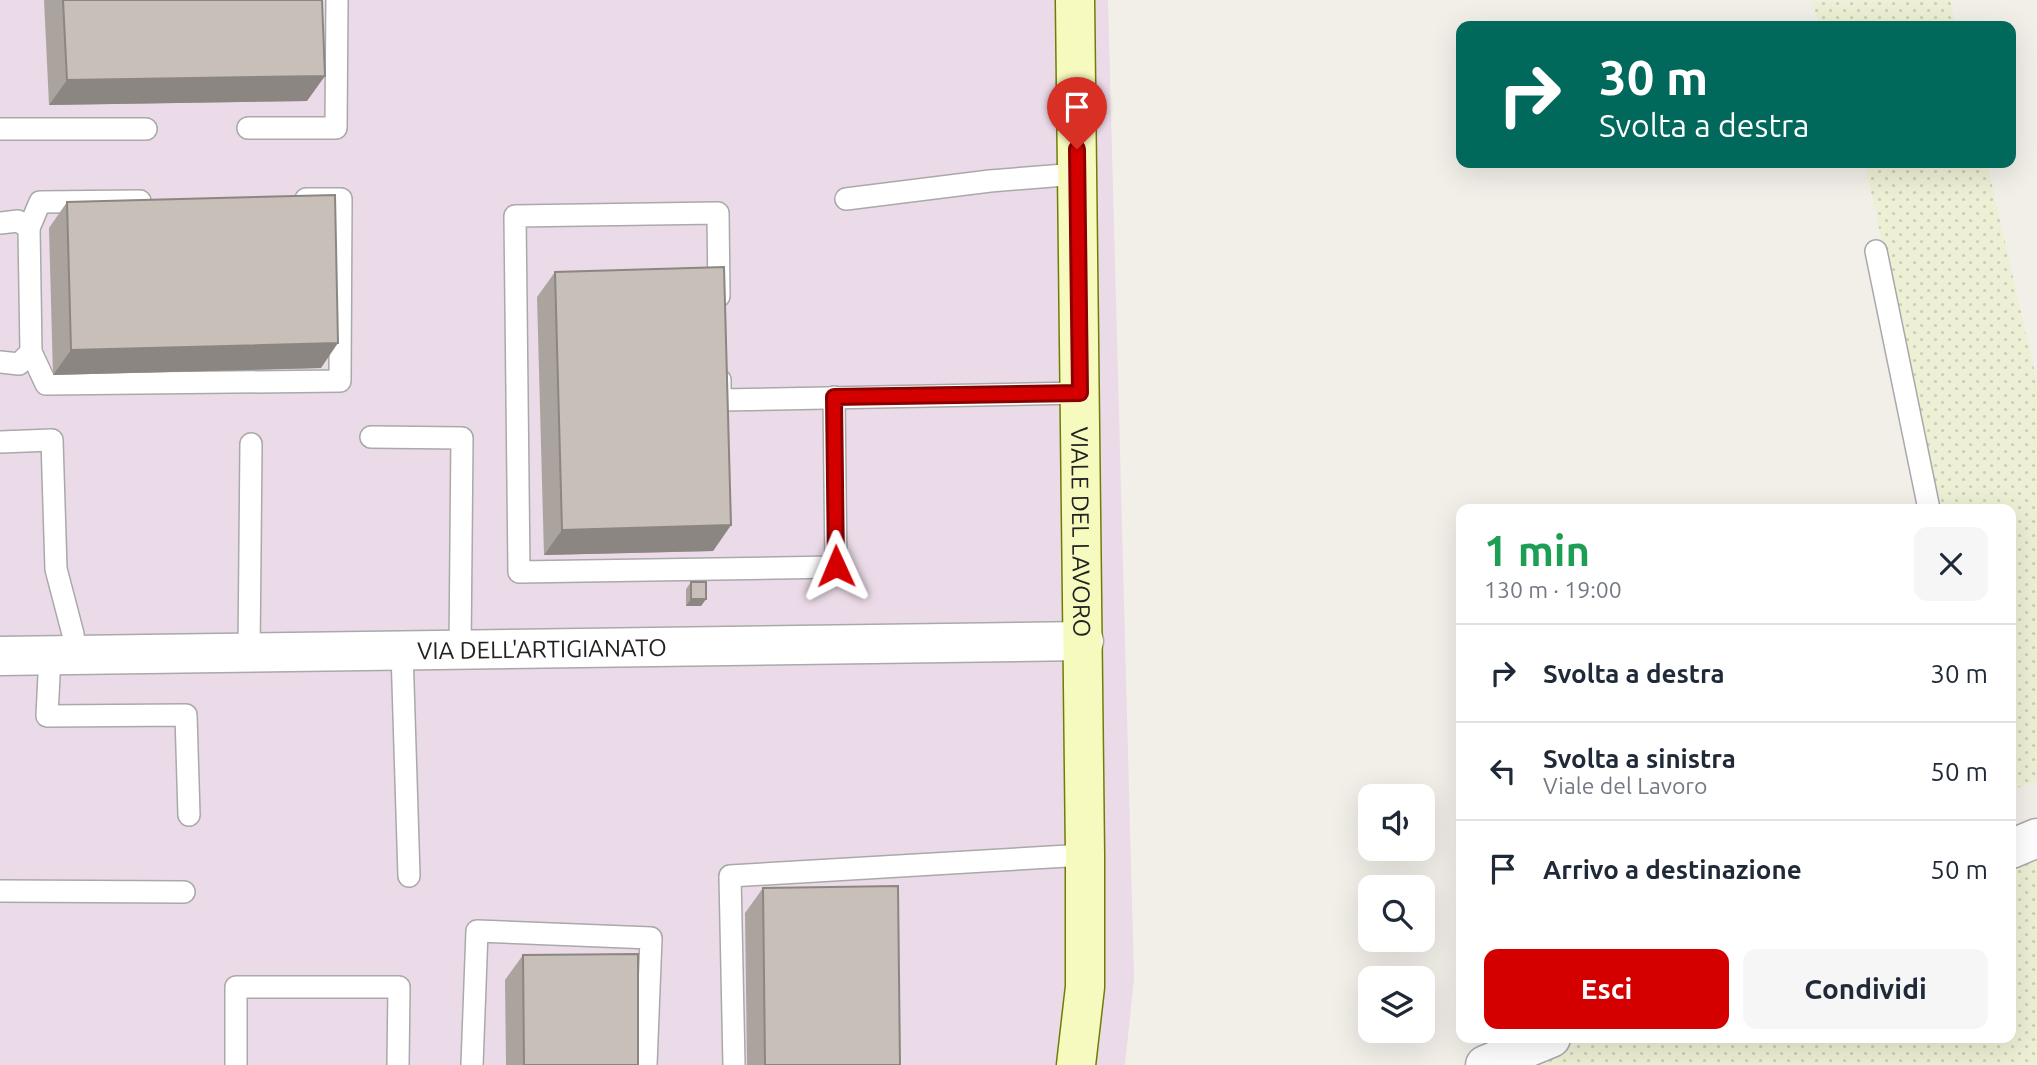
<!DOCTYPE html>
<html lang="it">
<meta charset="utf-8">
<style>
body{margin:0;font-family:Ubuntu,sans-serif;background:#f6f6f7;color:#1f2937;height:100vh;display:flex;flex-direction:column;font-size:26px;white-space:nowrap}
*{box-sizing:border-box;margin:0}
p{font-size:23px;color:#747a83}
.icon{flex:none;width:38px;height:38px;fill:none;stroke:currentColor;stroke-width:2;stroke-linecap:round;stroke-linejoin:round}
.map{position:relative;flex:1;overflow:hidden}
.panel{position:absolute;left:1456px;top:504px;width:560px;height:539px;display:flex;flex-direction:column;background:#fff;border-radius:14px;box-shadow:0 7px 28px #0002}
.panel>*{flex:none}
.banner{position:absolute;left:1456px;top:21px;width:560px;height:147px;border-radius:14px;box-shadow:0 7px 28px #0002;background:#00695c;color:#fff;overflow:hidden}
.fabs{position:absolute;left:1358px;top:784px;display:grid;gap:14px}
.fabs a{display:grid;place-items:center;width:77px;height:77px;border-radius:14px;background:#fff;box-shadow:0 7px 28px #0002;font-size:35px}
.pin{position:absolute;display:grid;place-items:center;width:60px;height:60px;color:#fff;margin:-72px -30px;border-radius:50% 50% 50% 0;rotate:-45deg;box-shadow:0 0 7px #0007}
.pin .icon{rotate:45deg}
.me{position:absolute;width:77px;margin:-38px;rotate:359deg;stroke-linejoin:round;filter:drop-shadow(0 0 5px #0008)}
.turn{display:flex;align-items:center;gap:24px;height:147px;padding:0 28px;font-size:32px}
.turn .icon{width:91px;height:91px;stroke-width:2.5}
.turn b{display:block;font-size:49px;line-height:60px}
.round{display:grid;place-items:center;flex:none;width:74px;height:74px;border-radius:14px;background:#f6f6f7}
.headline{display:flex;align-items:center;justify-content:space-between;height:119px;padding:0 28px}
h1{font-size:42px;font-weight:700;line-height:52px;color:#1e9e55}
.cta{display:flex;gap:14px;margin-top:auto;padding:14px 28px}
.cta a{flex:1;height:80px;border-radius:14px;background:#d40000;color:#fff;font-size:28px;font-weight:700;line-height:80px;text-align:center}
.cta a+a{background:#f6f6f7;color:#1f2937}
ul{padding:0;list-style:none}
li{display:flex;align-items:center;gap:21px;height:98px;padding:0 28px;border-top:2px solid #e0e1e3}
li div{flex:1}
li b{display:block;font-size:26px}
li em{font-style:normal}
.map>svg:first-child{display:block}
.industrial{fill:#ebdbe8}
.farmland{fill:url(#farmland-dots)}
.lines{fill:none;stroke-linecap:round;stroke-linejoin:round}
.lane-casing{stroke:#a9a9a9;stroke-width:24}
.street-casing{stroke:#a9a9a9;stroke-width:41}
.secondary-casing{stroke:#707d05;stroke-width:41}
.lane{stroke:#fff;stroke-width:21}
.street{stroke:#fff;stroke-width:38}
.secondary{stroke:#f7fabf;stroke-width:38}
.wall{fill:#aba49e}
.shaded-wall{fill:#8b8681}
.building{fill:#c7bfb8;stroke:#8b8681;stroke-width:2}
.route-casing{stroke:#8a0000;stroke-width:18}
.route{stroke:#d40000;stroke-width:12}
.labels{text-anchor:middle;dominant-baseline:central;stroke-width:5;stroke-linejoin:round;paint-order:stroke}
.street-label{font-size:24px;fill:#222;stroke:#fff}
</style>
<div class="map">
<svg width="2037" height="1065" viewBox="0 0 2037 1065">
<defs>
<pattern id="farmland-dots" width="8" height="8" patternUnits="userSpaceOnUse" patternTransform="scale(1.75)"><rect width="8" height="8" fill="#eef0d5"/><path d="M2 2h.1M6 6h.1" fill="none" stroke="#ccceb7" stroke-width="1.8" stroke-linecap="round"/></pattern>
</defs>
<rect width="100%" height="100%" fill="#f2efe9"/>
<polygon class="industrial" points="0,0 1108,0 1134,978 1125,1065 0,1065"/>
<g class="farmland">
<polygon points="1950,0 1956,26 1821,26 1811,1"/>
<polygon points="1865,163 1987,163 2037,382 2037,781 2011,790 2011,509 1938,509"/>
<polygon points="2037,847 2037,1065 1519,1065 1585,1038 2011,1038 2011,858"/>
</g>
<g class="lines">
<defs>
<g id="lane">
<polyline points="248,128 336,128 337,0"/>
<polyline points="0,129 146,129"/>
<polyline points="846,199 990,181 1077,174"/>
<polyline points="0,223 18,221 29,228 31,352 19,364 0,362"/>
<polyline points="29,228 40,202 140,201"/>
<polyline points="1876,251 1929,509"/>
<polyline points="719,296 718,213 515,216 519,572 836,567 834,397"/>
<polyline points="31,352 46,384 340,381 341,199 306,199"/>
<polyline points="720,380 720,400 1080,393"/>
<polyline points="371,437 462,438 460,650"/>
<polyline points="0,442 52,440 56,569 73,634 75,655"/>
<polyline points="402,651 409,876"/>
<polyline points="249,653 251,444"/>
<polyline points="50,655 47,716 186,715 189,815"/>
<polyline points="0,891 184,892"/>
<polyline points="236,1065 236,987 399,987 398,1065"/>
<polyline points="472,1065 477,931 651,938 646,1065"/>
<polyline points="734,1065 730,876 1085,855"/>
</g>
<g id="street">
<path id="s1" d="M0 656 1084 641"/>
<polyline points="2011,849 2037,838"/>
<polyline points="1485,1065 1551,1038"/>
</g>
<g id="secondary">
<path id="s2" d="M1075 0 1085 855V987L1076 1065"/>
</g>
</defs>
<use href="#lane" class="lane-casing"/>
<use href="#street" class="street-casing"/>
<use href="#secondary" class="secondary-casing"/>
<use href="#lane" class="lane"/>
<use href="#street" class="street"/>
<use href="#secondary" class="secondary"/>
</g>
<g class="wall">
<polygon points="44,0 322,0 307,101 49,105"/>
<polygon points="67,202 321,368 53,375 49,228"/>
<polygon points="555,272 731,525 713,551 544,555 537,297"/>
<polygon points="691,582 706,599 701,606 686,606 686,589"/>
<polygon points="763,888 900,1065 747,1065 745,913"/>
<polygon points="523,955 638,1065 506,1065 505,980"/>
</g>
<g class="shaded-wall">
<polygon points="325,76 307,101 49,105 67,80"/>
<polygon points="338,343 321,368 53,375 71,350"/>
<polygon points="731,525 713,551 544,555 562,530"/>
<polygon points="691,599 706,599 701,606 686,606"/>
</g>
<g class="building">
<polygon points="63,0 322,0 325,76 67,80"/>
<polygon points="335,195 338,343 71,350 67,202"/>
<polygon points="724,267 731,525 562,530 555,272"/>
<rect x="691" y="582" width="15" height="17"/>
<polygon points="898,886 900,1065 765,1065 763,888"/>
<polygon points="638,954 638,1065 524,1065 523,955"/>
</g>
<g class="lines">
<defs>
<polyline id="route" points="836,566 834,397 1080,393 1077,149"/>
</defs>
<use href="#route" class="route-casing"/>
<use href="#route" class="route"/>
</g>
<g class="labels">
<g class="street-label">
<text stroke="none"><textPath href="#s2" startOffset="532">VIALE DEL LAVORO</textPath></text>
<text stroke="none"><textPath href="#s1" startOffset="542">VIA DELL'ARTIGIANATO</textPath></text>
</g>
</g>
</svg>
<div class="fabs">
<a><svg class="icon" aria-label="sound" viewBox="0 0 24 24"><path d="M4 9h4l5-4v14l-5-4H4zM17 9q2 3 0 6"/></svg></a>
<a><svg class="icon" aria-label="search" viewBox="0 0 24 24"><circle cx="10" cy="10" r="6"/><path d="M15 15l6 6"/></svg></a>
<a><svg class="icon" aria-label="layers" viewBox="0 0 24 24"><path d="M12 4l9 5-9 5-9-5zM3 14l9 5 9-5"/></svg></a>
</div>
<div class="pin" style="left:1077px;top:149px;background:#d93025"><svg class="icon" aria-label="arrive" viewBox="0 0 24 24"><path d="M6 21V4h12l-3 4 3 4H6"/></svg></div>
<svg class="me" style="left:836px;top:566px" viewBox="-20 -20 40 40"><path d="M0-17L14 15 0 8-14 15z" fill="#d40000" stroke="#fff" stroke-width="4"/></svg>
<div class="banner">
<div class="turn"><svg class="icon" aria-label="right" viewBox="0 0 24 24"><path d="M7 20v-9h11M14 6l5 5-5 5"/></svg><div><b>30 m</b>Svolta a destra</div></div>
</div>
<section class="panel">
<div class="headline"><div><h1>1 min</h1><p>130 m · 19:00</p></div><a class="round"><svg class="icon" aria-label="close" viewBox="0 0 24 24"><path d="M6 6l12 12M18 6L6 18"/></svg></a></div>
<ul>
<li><svg class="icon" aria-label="right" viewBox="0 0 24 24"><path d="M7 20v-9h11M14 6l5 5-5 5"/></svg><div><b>Svolta a destra</b></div><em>30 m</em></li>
<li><svg class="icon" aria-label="left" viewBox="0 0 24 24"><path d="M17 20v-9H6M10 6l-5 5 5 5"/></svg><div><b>Svolta a sinistra</b><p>Viale del Lavoro</p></div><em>50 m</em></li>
<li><svg class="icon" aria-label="arrive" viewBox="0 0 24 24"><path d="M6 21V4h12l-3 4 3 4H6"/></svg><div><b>Arrivo a destinazione</b></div><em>50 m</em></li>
</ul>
<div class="cta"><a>Esci</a><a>Condividi</a></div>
</section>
</div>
